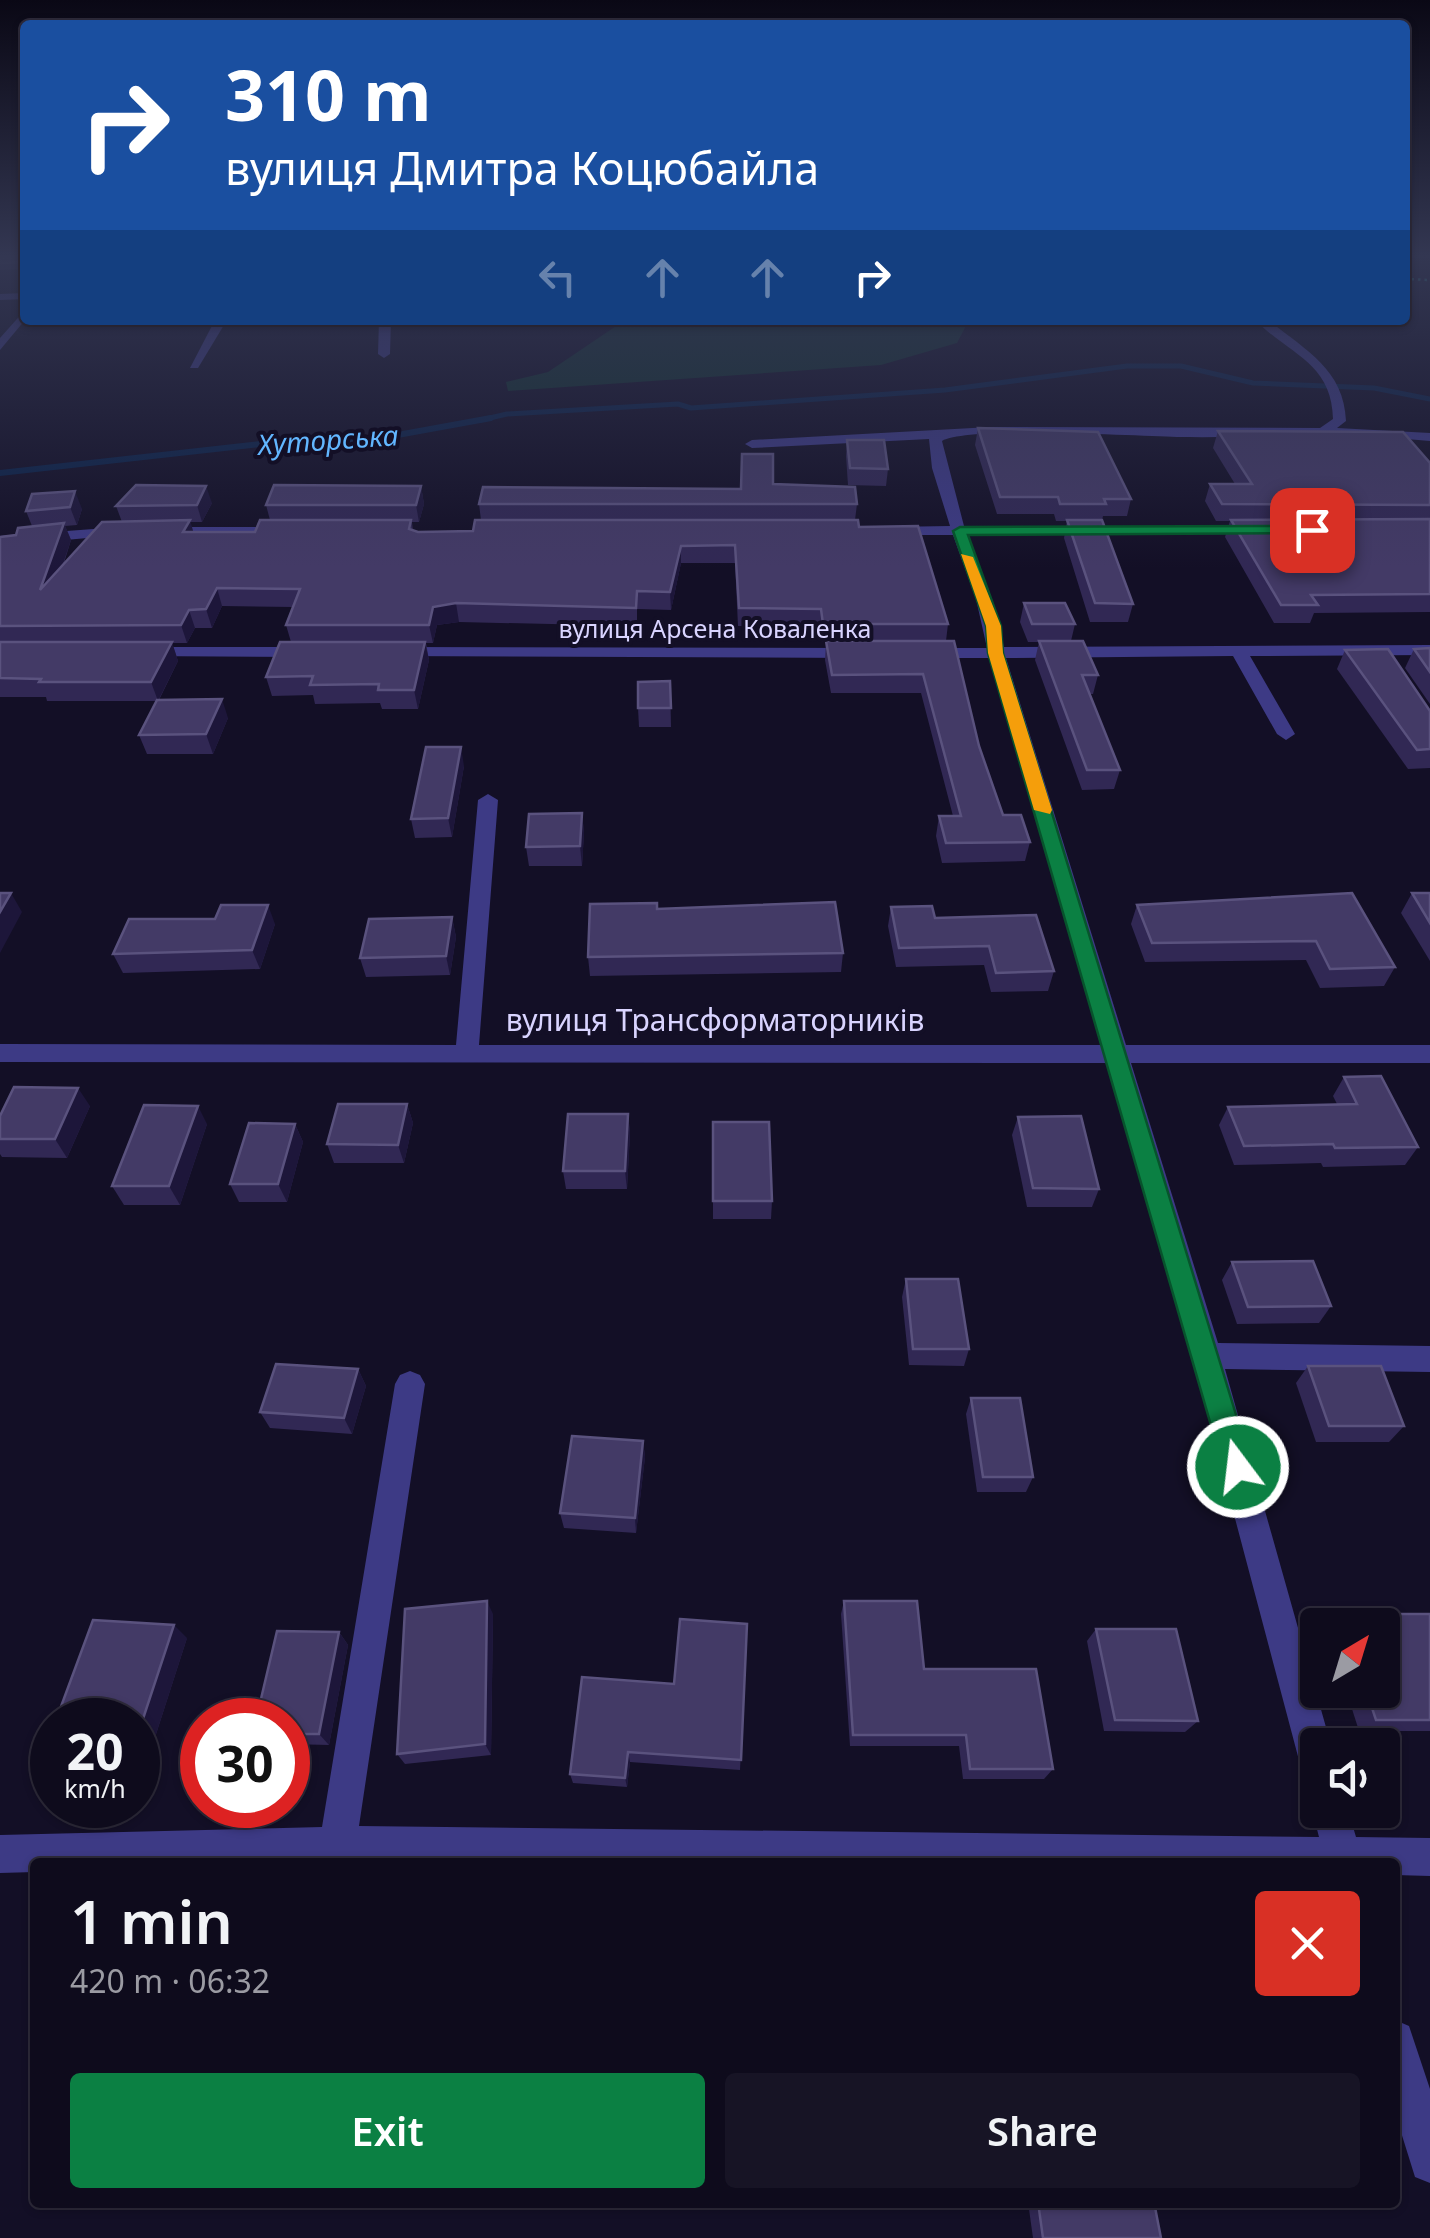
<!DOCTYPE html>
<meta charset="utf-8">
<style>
body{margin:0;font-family:"Noto Sans",sans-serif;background:#171425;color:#f1f3f6;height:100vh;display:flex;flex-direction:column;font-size:38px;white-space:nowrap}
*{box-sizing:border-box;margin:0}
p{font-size:32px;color:#9b9ba3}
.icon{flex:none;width:55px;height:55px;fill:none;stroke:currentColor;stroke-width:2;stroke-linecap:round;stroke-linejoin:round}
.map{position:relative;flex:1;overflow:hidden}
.details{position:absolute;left:30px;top:1858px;width:1370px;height:350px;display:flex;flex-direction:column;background:#0e0b1c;border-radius:10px;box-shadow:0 2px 8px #0004,0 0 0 2px #2e2b3b}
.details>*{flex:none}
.top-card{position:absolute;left:20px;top:20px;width:1390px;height:305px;border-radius:10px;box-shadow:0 2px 8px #0004,0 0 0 2px #2e2b3b;background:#1a4fa0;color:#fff;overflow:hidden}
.needle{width:65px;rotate:38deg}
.tools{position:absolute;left:1300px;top:1608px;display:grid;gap:20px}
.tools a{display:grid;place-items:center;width:100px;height:100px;border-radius:10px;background:#0e0b1c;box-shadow:0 2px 8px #0004,0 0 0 2px #2e2b3b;font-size:50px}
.speed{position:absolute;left:30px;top:1698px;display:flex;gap:20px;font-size:50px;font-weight:700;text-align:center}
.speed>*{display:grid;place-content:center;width:130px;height:130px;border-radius:50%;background:#0e0b1c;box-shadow:0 2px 8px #0004,0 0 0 2px #2e2b3b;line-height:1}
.speed small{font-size:25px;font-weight:400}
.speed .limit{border:15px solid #d22;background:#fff;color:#111}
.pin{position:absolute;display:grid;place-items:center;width:85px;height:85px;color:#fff;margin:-42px;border-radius:20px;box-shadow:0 5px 15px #0006}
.me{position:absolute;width:110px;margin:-55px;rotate:345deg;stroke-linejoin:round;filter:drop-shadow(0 0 8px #0008)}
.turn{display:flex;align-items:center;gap:35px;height:210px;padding:0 40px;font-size:45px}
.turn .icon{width:130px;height:130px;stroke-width:2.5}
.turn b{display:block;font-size:70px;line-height:85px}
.lanes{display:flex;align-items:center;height:95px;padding:0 40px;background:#0003;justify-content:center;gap:50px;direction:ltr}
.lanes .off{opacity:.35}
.round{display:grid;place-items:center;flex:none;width:105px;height:105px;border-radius:10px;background:#171425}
.summary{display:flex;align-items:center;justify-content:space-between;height:170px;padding:0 40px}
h1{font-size:60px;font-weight:600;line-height:75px}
.action{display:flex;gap:20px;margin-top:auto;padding:20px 40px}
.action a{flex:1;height:115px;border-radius:10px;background:#0b8043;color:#fff;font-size:40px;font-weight:600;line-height:115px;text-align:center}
.action a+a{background:#171425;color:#f1f3f6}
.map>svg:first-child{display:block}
.green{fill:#12302f}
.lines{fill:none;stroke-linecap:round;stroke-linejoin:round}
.stream-far1{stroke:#0c2248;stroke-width:5}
.stream{stroke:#0c2248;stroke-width:6}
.path{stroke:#2fb8b0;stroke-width:2.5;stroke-dasharray:2.5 4;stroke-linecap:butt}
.minor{fill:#3d3a85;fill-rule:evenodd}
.wall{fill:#312854}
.shaded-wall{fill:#1d163a}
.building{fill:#433a66;stroke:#5a527e;stroke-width:2.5}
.route{fill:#0b8043;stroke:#07532c;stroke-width:2.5}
.slow{fill:#f59e0b}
.labels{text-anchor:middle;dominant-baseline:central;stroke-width:8;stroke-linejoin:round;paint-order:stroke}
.far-street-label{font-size:25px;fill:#d9d4ff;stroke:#130f26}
.far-water-label{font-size:28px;font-style:italic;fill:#62b6ff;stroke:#130f26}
.street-label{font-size:30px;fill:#d9d4ff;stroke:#130f26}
</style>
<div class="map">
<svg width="1430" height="2238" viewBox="0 0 1430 2238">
<rect width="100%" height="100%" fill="#130f26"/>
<polygon class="green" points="625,320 969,320 957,343 881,365 508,391 506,382 548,372"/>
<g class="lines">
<polyline class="stream-far1" points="481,420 507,414 678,404 691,408 945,390 1127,366 1181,366 1253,383 1374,388 1430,399"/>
<polyline class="stream" points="0,473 260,444 359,442 491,418"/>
<polyline class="path" points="1405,279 1430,280"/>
<g class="minor">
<polygon points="25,293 25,299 0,300 0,294"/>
<polygon points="25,310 25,320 0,350 0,338"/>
<polygon points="215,320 227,320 198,368 190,368"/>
<polygon points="379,320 391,320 390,354 384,358 378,354"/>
<path d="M1255 320H1268C1305 350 1344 369 1346 421L1337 428 1430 433V441C1346 433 1262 438 1177 437 1136 436 968 426 942 441L964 526H1259L1266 530 1259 534 968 535 992 599 1004 647 1430 645V655L1250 656 1295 734 1286 740 1277 734 1233 656 1006 658 1126 1045H1430V1063H1131L1218 1343 1430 1346V1372L1225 1369 1331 1745H1318V1782L1305 1777 1300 1764 1192 1356 1107 1063 0 1062V1044L456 1045 478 800 488 794 498 800 479 1045H1102L989 658H925L917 653 925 648H987L976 599 953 535H889L882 531 889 527 950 526 932 468 929 439 752 448 745 444 752 440 991 427 1320 428 1333 419C1332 363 1290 355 1255 320Z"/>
<polygon points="120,527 289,527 296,531 289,535 120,535 0,546 0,536"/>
<polygon points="145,647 310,647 318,652 310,657 139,656 139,648"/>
<polygon points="395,647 860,648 868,653 860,658 389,656 389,648"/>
<polygon points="410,1371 420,1375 425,1384 359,1826 1319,1837 1312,1810 1318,1797 1318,1810 1348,1810 1356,1837 1430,1838 1430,1876 1395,1875 1395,1862 35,1862 35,1872 0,1873 0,1835 322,1827 395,1384 400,1375"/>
<polygon points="1395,2020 1409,2026 1430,2089 1430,2183 1415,2177 1395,2113"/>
</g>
</g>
<g class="wall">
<polygon points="0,255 25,255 25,269 0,270"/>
<polygon points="978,428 1131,499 1127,516 1103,516 1102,520 1133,604 1128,622 1090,622 1064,538 1067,521 1056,521 1054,514 997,514 975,445"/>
<polygon points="1218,431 1430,463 1430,612 1314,613 1310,623 1274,623 1225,537 1230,521 1216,521 1205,501 1210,484 1235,484 1213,448"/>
<polygon points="847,440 888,469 886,486 848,485 846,456"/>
<polygon points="773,484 857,504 855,520 859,527 948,624 946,641 979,746 1003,815 1030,842 1025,861 942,863 936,836 939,816 953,816 921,693 831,693 825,660 826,642 822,642 819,627 738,626 735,563 681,563 671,610 637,609 637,626 459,622 437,625 433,643 426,643 429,660 418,709 382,709 380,703 315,704 313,695 272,696 266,677 291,642 286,625 293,607 222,606 212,628 195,628 187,643 172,643 178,661 159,700 228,718 213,754 147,754 139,735 156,701 47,701 46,697 0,697 0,537 16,535 32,526 26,511 32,494 82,509 77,525 65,526 71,540 63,566 122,522 116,506 212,503 202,522 190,522 193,532 255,532 270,520 266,505 421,486 424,504 419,522 412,522 413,531 418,532 473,531 481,520 479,504 741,489"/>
<polygon points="1024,603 1075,624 1071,641 1098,675 1093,694 1089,694 1120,770 1114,789 1082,790 1035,660 1039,642 1028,642 1020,622"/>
<polygon points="1430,648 1430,704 1405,668 1414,649"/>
<polygon points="1345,650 1430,711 1430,768 1408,769 1337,669"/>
<polygon points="670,681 671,727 639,727 638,708"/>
<polygon points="464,766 452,837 415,838 411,819"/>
<polygon points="582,813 584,833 582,866 529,866 526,847"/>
<polygon points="1352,893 1395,967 1384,986 1320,988 1306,960 1145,962 1131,924 1137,905"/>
<polygon points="1412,893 1430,893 1430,961 1401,913"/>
<polygon points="891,907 935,918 1054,971 1048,991 991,992 984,965 896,967 888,926"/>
<polygon points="657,909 843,953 841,972 590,976 588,957"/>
<polygon points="452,917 456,937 450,975 366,977 360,958"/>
<polygon points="275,924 260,969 123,973 113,954"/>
<polygon points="1344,1077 1418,1147 1405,1165 1323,1167 1321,1163 1234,1165 1219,1125 1228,1107 1337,1104 1333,1096"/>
<polygon points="407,1104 413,1123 404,1163 334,1163 327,1144"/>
<polygon points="90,1106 67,1158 2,1157 0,1154 0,1116"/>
<polygon points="628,1114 630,1133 627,1189 566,1189 563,1171"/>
<polygon points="1018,1117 1099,1189 1092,1207 1027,1207 1012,1135"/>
<polygon points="713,1122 772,1201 771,1219 713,1219"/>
<polygon points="207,1124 180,1205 124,1205 112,1186"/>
<polygon points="295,1124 303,1142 287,1202 239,1202 230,1184"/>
<polygon points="1232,1262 1331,1306 1319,1323 1237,1324 1222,1280"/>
<polygon points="906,1279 969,1349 964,1366 909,1365 902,1297"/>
<polygon points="1308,1366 1404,1426 1389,1442 1316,1442 1296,1383"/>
<polygon points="358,1369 366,1386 352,1434 270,1428 260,1412"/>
<polygon points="971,1398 1033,1477 1026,1492 977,1492 966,1414"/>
<polygon points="643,1441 645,1457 636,1533 564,1528 560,1513"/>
<polygon points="844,1601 924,1669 1053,1769 1044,1779 963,1779 959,1746 850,1746 841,1614"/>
<polygon points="493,1614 491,1755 405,1764 397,1754"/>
<polygon points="1342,1614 1430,1614 1430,1731 1359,1731 1346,1690 1382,1690 1382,1625 1328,1625"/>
<polygon points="747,1624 740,1770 630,1762 627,1787 573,1783 570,1774"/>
<polygon points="1096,1629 1198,1721 1185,1732 1104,1731 1087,1641"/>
<polygon points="339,1632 348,1645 329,1745 288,1744 288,1720"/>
<polygon points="187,1638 148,1759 138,1758 138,1720"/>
<polygon points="1028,2202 1154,2202 1161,2238 1033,2238"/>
</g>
<g class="shaded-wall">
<polygon points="206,486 212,503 202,522 197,505"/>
<polygon points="421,486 424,504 419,522 416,505"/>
<polygon points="75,491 82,509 77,525 70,507"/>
<polygon points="190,520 195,538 183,532"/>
<polygon points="64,523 71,540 48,608 40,590"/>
<polygon points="681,546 681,563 671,610 670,592"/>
<polygon points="217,588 222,606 212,628 206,609"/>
<polygon points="456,603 459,622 437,625 433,643 429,625 433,607"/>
<polygon points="189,610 195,628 187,643 181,625"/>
<polygon points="172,642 178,661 158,701 151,682"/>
<polygon points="425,642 429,660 418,709 414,690"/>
<polygon points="222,699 228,718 213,754 206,734"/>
<polygon points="461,747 464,766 452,837 448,818"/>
<polygon points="582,813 584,833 582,866 580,846"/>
<polygon points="11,893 22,912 0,953 0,912"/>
<polygon points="268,905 275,924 260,969 252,950"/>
<polygon points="452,917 456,937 450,975 446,956"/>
<polygon points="78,1088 90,1106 67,1158 55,1139"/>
<polygon points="407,1104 413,1123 404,1163 398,1145"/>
<polygon points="198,1106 207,1124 180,1205 169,1186"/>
<polygon points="628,1114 630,1133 627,1189 625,1171"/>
<polygon points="295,1124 303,1142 287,1202 278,1184"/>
<polygon points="358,1369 366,1386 352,1434 344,1418"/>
<polygon points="643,1441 645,1457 636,1533 635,1518"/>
<polygon points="487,1601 493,1614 491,1755 485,1744"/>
<polygon points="174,1625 187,1638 148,1759 138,1752 138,1734"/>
<polygon points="339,1632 348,1645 329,1745 319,1734"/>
<polygon points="628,1752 630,1762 627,1787 625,1778"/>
</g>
<g class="building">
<polygon points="0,255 25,255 25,262 0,263"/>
<polygon points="978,428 1098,432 1131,499 1104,499 1106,504 1060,504 1058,497 1000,497"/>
<polygon points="1218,431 1403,432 1430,463 1430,505 1222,504 1210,484 1252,484"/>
<polygon points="847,440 884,440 888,469 850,468"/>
<polygon points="742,454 773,454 773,484 855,487 857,504 479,504 483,487 741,489"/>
<polygon points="136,485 206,486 197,505 116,506"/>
<polygon points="274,485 421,486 416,505 266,505"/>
<polygon points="75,491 70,507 26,511 32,494"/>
<polygon points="1430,519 1430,594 1311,595 1318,605 1281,605 1231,520"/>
<polygon points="190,520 183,532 255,532 260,520 411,520 409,529 418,532 473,531 475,520 858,520 859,527 918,526 948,624 823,624 821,609 739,608 735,545 681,546 670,592 637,591 636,608 456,603 433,607 429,625 286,625 300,589 217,588 206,609 189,610 181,625 0,626 0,537 16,535 18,528 64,523 40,590 102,522"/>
<polygon points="1067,520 1102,520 1133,604 1095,603"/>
<polygon points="1024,603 1065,603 1075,624 1032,624"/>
<polygon points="826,641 954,641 979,746 1003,815 1021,815 1030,842 946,843 939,816 961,816 923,674 832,675"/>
<polygon points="1039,641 1083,641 1098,675 1082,675 1120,770 1087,770"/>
<polygon points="0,642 172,642 151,682 39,682 41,679 0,678"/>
<polygon points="280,642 425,642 414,690 378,690 379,684 310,685 313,676 266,677"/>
<polygon points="1430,648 1430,672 1414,649"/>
<polygon points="1388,649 1430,711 1430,749 1417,750 1345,650"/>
<polygon points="670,681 671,708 638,708 638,682"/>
<polygon points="222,699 206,734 139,735 157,700"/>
<polygon points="426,747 461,747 448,818 411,819"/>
<polygon points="582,813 580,846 526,847 529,814"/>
<polygon points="0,893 11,893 0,912"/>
<polygon points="1352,893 1395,967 1330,969 1316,941 1152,943 1137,905"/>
<polygon points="1412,893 1430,893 1430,923"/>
<polygon points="835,902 843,953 588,957 590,904 657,903 657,909"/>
<polygon points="221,905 268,905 252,950 113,954 129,919 215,919"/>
<polygon points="932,906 935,918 1036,915 1054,971 996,973 989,946 899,948 891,907"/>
<polygon points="452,917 446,956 360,958 369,919"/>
<polygon points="1381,1076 1418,1147 1335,1148 1333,1144 1244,1146 1228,1107 1357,1104 1344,1077"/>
<polygon points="14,1087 78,1088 55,1139 0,1139 0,1116"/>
<polygon points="338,1104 407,1104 398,1145 327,1144"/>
<polygon points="144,1105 198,1106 169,1186 112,1186"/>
<polygon points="568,1114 628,1114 625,1171 563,1171"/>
<polygon points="1081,1116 1099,1189 1033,1188 1018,1117"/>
<polygon points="713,1122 769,1122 772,1201 713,1201"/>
<polygon points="249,1123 295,1124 278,1184 230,1184"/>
<polygon points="1313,1261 1331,1306 1248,1307 1232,1262"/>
<polygon points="906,1279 958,1279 969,1349 913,1349"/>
<polygon points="276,1364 358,1369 344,1418 260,1412"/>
<polygon points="1308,1366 1381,1366 1404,1426 1329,1426"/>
<polygon points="971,1398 1020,1398 1033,1477 983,1477"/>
<polygon points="572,1436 643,1441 635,1518 560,1513"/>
<polygon points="487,1601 485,1744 397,1754 405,1609"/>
<polygon points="844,1601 917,1601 924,1669 1036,1669 1053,1769 970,1769 966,1735 853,1735"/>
<polygon points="1342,1614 1430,1614 1430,1720 1376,1720 1366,1690 1382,1690 1382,1625 1345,1625"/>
<polygon points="680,1619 747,1624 741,1760 628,1752 625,1778 570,1774 582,1677 674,1684"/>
<polygon points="93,1620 174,1625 138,1734 138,1720 56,1720"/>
<polygon points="1096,1629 1176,1629 1198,1721 1115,1720"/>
<polygon points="277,1631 339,1632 319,1734 288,1734 288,1720 256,1720"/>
<polygon points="52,1729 52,1743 48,1742"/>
<polygon points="1038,2202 1154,2202 1161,2238 1043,2238"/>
</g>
<linearGradient id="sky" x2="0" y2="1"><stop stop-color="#0a0815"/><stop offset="0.45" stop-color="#333752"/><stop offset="1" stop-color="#333752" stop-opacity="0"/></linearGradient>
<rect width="1430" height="568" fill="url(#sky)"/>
<polygon class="route" points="1312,526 1317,533 968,535 1001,626 1003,653 1252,1467 1247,1476 1238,1480 1228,1476 1223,1467 988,653 986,626 953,531 960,527"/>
<polygon class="slow" points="961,554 973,557 1001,626 1003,653 1052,810 1050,814 1034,810 988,653 986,626"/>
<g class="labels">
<g class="far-street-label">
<text x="715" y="628">вулиця Арсена Коваленка</text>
</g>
<g class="far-water-label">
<text transform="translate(328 439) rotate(-4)">Хуторська</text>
</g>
<g class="street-label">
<text x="715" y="1019">вулиця Трансформаторників</text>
</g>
</g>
</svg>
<div class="tools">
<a><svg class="needle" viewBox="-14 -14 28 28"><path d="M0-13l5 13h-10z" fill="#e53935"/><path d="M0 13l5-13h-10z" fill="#9b9ba3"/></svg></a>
<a><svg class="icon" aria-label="sound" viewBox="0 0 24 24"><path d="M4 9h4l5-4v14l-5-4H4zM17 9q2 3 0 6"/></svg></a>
</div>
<div class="speed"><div>20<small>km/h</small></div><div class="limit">30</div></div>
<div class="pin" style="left:1312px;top:530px;background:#d93025"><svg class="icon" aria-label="arrive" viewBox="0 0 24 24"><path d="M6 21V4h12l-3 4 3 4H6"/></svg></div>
<svg class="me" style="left:1238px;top:1467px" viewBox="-20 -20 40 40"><circle r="17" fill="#0b8043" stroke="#fff" stroke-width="3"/><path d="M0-11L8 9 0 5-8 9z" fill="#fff"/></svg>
<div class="top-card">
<div class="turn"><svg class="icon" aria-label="right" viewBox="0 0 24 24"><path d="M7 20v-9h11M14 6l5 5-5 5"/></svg><div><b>310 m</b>вулиця Дмитра Коцюбайла</div></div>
<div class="lanes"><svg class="icon off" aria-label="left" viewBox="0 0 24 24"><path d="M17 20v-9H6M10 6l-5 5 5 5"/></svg><svg class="icon off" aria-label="ahead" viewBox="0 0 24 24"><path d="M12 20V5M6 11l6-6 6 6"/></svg><svg class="icon off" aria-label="ahead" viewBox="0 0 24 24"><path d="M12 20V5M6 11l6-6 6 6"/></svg><svg class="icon" aria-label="right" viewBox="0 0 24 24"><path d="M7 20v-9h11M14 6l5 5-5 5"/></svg></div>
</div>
<section class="details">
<div class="summary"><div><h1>1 min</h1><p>420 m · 06:32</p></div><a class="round" style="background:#d93025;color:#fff"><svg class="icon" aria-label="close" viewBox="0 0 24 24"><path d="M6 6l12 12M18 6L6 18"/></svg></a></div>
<div class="action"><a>Exit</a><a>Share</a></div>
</section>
</div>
